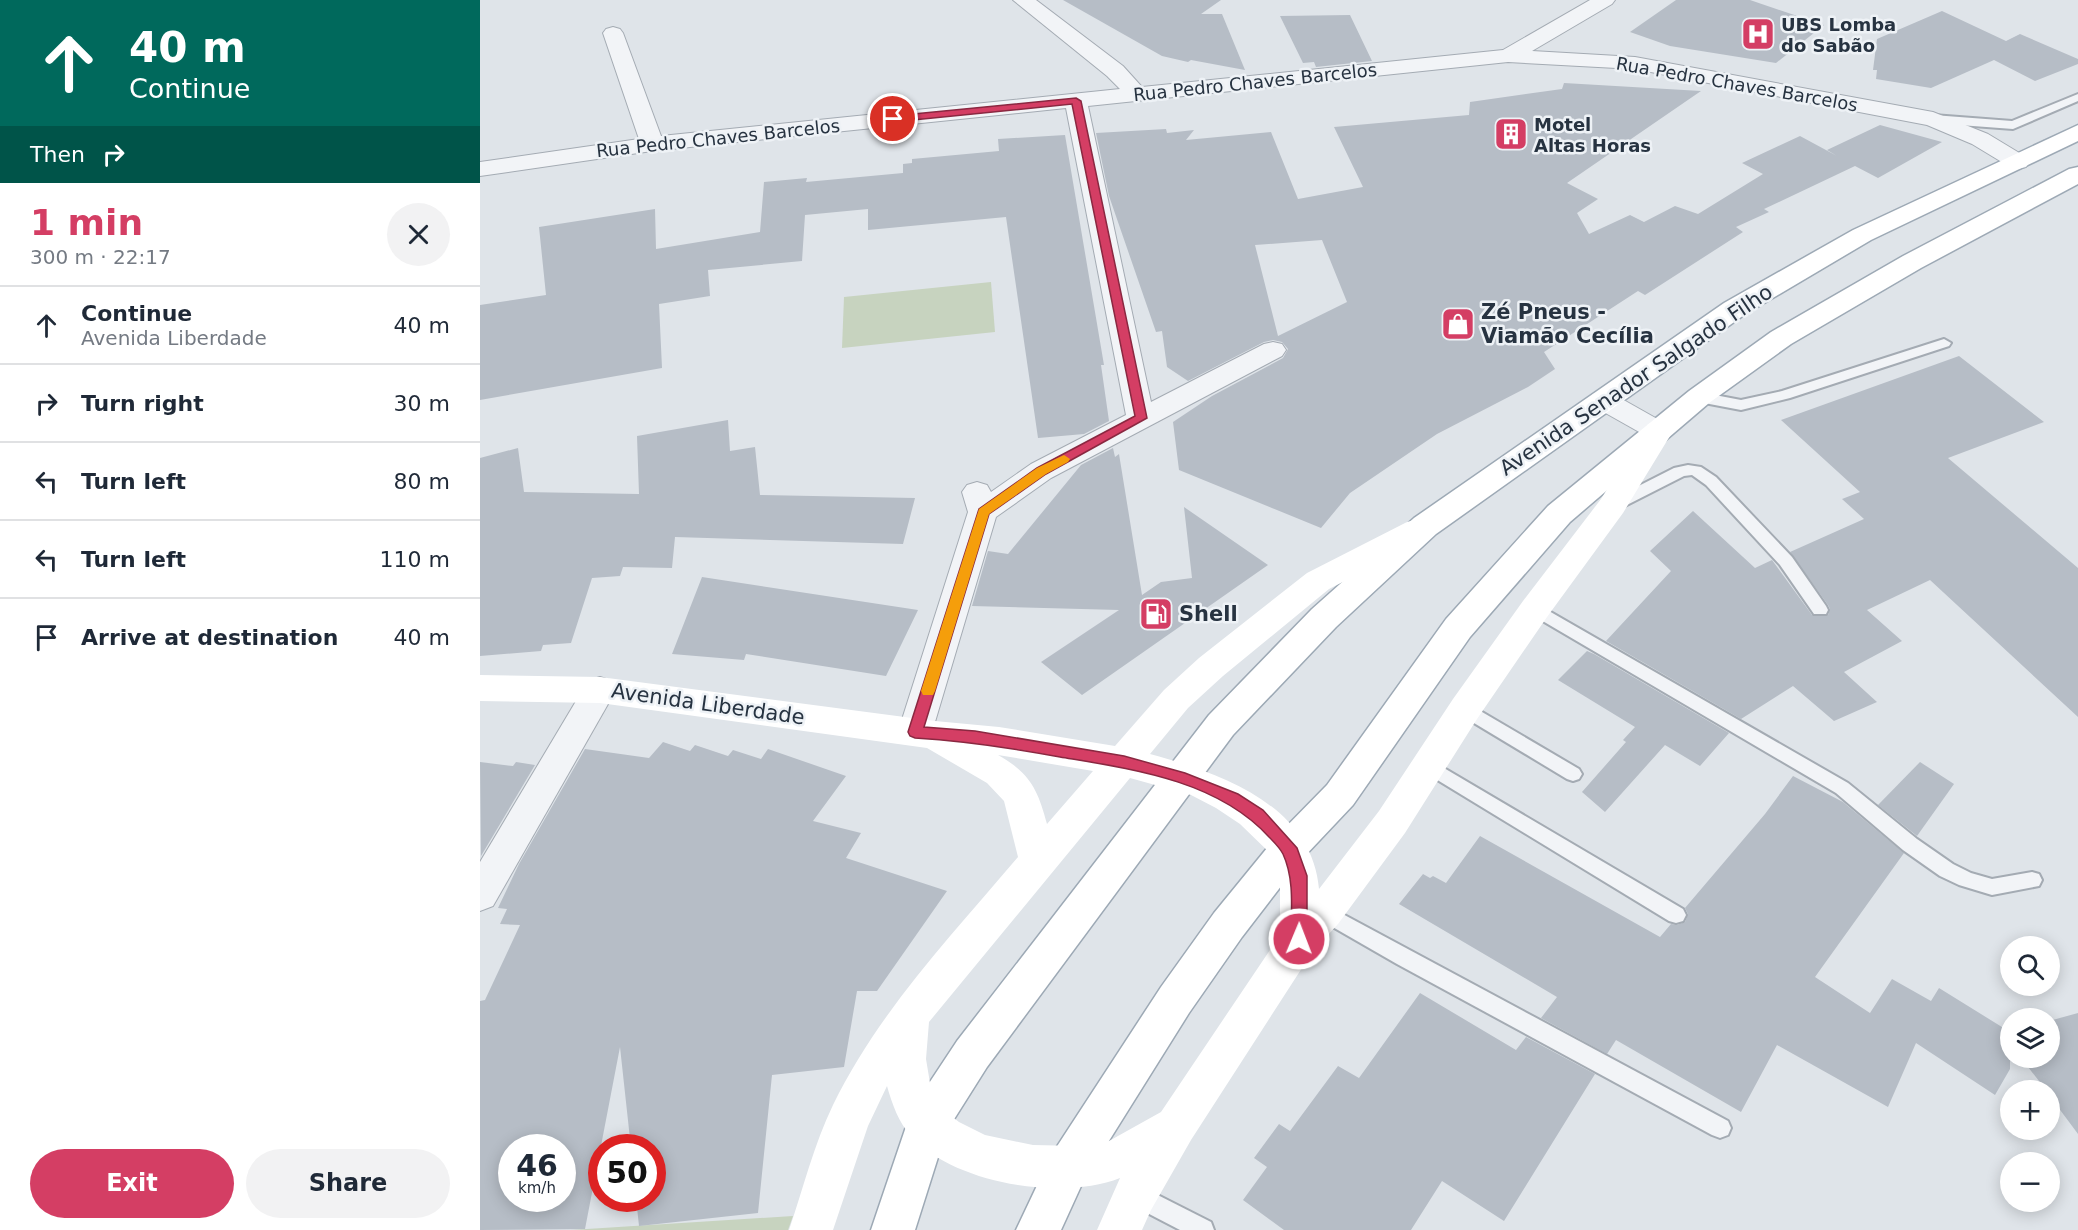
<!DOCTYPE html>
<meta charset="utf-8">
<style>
body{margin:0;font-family:"DejaVu Sans",sans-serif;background:#f2f2f3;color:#1f2937;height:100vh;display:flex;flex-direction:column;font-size:22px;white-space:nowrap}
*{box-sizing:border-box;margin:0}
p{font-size:20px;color:#747a83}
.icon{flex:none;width:33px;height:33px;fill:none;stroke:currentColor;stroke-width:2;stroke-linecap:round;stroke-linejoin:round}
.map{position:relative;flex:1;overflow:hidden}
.details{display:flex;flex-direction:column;background:#fff;width:480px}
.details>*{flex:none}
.banner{background:#00695c;color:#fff;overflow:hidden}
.controls{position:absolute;left:1520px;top:936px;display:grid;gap:12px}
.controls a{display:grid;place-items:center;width:60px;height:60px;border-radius:50%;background:#fff;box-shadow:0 3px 15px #0003;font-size:30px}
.speed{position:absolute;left:18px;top:1134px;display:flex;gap:12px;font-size:30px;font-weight:700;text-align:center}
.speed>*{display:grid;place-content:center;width:78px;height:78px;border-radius:50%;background:#fff;box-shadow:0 3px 15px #0003;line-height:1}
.speed small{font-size:15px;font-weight:400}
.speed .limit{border:9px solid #d22;background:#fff;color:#111}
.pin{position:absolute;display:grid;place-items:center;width:51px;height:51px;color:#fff;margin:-26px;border:3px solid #fff;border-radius:50%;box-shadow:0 2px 6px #0007}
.me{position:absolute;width:66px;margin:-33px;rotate:1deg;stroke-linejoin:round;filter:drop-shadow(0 0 4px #0008)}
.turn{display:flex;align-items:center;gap:21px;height:126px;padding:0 30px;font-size:27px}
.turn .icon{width:78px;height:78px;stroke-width:2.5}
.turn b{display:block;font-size:42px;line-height:51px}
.then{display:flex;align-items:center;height:57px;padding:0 30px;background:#0003;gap:12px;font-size:22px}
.round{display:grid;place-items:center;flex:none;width:63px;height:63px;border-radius:32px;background:#f2f2f3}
.overview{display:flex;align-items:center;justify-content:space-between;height:102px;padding:0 30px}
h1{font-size:36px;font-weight:700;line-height:45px;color:#d43e64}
.primary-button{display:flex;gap:12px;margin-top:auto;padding:12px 30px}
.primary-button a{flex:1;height:69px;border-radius:36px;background:#d43e64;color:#fff;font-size:24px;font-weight:700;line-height:69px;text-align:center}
.primary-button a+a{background:#f2f2f3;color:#1f2937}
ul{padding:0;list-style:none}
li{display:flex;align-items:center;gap:18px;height:78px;padding:0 30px;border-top:2px solid #e0e1e3}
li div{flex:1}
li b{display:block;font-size:22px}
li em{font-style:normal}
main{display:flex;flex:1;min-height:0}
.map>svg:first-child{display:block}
.green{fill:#c7d3bf}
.building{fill:#b6bdc6;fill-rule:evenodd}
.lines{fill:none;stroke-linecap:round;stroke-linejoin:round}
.lane-casing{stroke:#a4abb3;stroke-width:4}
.street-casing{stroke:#a4abb3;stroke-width:2}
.primary-casing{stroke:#9da9b5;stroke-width:3}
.lane{fill:#f2f4f7;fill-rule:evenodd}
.street{fill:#f2f4f7;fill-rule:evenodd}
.secondary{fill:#fff;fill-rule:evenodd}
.primary{fill:#fff;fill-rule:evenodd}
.route{fill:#d43e64;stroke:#8a2841;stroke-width:1.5}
.slow{fill:#f59e0b}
.labels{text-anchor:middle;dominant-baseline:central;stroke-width:5;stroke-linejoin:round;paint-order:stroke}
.far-poi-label{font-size:18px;font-weight:bold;fill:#273341;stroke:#eef2f6;text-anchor:start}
.far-street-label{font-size:18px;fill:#273341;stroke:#eef2f6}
.poi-label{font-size:21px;font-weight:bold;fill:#273341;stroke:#eef2f6;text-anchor:start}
.street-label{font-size:21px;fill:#273341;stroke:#eef2f6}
</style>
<main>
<section class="details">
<div class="banner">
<div class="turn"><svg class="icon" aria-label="ahead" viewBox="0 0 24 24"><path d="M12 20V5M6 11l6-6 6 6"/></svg><div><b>40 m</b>Continue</div></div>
<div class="then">Then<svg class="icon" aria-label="right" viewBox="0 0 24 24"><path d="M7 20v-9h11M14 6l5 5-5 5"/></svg></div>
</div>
<div class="overview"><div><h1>1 min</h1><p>300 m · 22:17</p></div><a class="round"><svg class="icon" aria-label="close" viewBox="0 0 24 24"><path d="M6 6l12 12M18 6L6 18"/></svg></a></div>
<ul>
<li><svg class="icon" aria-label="ahead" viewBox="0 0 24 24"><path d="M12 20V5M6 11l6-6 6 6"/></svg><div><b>Continue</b><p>Avenida Liberdade</p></div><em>40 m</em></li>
<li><svg class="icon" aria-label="right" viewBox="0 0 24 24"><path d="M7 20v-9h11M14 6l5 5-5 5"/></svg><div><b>Turn right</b></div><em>30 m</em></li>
<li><svg class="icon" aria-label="left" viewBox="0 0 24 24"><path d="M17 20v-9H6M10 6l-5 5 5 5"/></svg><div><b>Turn left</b></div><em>80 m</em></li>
<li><svg class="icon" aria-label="left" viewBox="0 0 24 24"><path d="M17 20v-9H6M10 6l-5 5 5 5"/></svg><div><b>Turn left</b></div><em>110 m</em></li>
<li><svg class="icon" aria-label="arrive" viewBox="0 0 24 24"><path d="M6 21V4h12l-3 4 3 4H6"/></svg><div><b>Arrive at destination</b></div><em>40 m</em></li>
</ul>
<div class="primary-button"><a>Exit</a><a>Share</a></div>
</section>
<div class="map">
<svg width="1598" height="1230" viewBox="0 0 1598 1230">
<rect width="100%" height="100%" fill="#dfe4e9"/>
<g class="green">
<polygon points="511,282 515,332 362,348 364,297"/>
<polygon points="313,1216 308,1230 91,1230"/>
</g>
<g class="building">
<polygon points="583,0 741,0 721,14 742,14 765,70 711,60 708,62 682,56"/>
<polygon points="1196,0 1270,0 1344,25 1296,63 1190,46 1150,32"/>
<polygon points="1462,11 1526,41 1540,34 1598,59 1598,64 1555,81 1514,60 1451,88 1396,79 1397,70 1393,70 1397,39"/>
<polygon points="870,15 892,61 836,67 834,62 823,63 800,16"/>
<path d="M1084 83 1221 91 1087 183 1118 199 1097 213 1109 234 1150 215 1164 222 1195 206 1218 214 1283 174 1262 163 1320 136 1357 156 1347 150 1400 125 1462 142 1398 178 1375 166 1284 209 1289 212 1256 227 1263 232 1165 295 1158 291 1064 352 1075 369 1048 387 957 434 870 493 841 528 699 470 693 422 732 396 803 358 808 349 802 342 793 340 784 342 708 381 687 367 682 331 676 332 629 196 616 133 686 129 687 133 714 130 706 140 791 132 818 199 883 187 854 127 989 115 990 102 1082 89ZM842 240 867 302 798 336 775 245Z"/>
<polygon points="585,135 624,365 621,365 629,421 604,434 558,438 526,217 388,230 388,209 325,215 322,261 228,270 230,296 179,304 182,368 0,400 0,305 66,295 59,227 175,209 176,249 280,232 284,182 327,178 326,182 423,173 423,164 432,163 432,159 519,151 518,139"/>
<polygon points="1479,356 1564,422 1468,458 1598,568 1598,717 1450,580 1387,610 1422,641 1364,672 1397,702 1354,721 1313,686 1261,719 1126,641 1191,571 1170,551 1213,511 1275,568 1292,560 1332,615 1348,615 1350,609 1348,605 1310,552 1384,519 1362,499 1380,492 1301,420"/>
<polygon points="248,420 250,451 275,447 280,495 435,498 423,544 195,537 192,568 143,567 140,576 112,578 91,643 63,645 61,651 0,656 0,458 38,448 44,492 159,494 157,436"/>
<polygon points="633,448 635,457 639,454 662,595 681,582 712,578 704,507 788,565 602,695 561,662 639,610 492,606 508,551 528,554 601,465"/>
<polygon points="222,577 438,610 406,676 266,654 264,660 192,654"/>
<polygon points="1107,651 1114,654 1249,733 1220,766 1185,745 1125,812 1102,792 1146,742 1143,740 1155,727 1078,680"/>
<path d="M183 742 210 751 215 745 248 756 253 750 281 759 288 749 366 776 333 821 381 833 366 858 467 891 397 991H377L364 1067 292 1075 278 1213 159 1226 156 1198H172V1148H151L140 1047 105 1229 0 1230V1001L5 1000 40 925 20 924 27 909 18 908 39 864 105 749 169 758ZM32 1148H82V1198H32Z"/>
<polygon points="0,762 33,766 36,762 55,765 1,856"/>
<polygon points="1440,762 1474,784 1437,836 1398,805"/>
<polygon points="1313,776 1363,802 1424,853 1335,977 1390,1013 1412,979 1451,1001 1459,988 1530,1032 1530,1069 1515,1095 1436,1043 1408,1107 1297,1045 1261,1112 1136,1040 1127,1054 1061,1018 1077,997 919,904 943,874 950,878 953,876 966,883 1000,836 1180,937 1191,924 1197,925 1205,922 1208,914 1205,908 1285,814"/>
<polygon points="940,993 1036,1050 1046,1037 1115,1074 1024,1221 962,1181 931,1230 804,1230 763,1200 787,1167 774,1158 799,1124 810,1131 858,1066 879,1078"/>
<polygon points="1598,1013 1598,1134 1569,1095 1569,1090 1566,1090 1541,1058 1569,1058 1569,1021"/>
</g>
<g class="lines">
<defs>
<g id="lane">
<polygon points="1598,94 1598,101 1533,129 1453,123 1447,119 1453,115 1532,121"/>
<polygon points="1464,339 1471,343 1469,346 1310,398 1261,410 1219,402 1212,397 1219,392 1261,400 1302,391"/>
<polygon points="1208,465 1221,467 1236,477 1312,557 1346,606 1348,610 1346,614 1334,614 1300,565 1226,485 1212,475 1204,476 1141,508 1131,508 1128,504 1131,500 1194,468"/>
<polygon points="1055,603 1368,783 1437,839 1473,864 1491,873 1512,879 1552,872 1559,874 1562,880 1559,886 1512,895 1479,885 1460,876 1423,850 1356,793 1049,613 1047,609 1049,605"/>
<polygon points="985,702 1099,769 1102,774 1099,779 1093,781 1087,779 979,714 976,709 979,704"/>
<polygon points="947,758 1203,909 1206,915 1203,921 1196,923 1189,921 941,770 938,765 941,760"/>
<polygon points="844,904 1248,1121 1251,1128 1248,1135 1240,1138 1232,1135 917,964 837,918 834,912 837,906"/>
<polygon points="656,1184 731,1222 734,1230 700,1230 648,1203 645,1195 648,1187"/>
</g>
<g id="street">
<polygon points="533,0 556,0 643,66 662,87 1023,50 1110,0 1135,0 1132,4 1052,51 1155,57 1453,112 1508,134 1546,157 1550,162 1546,167 1538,169 1530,167 1492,144 1447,125 1155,69 1028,62 608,106 671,402 784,344 793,342 802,344 806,350 802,356 571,478 516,517 452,732 447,741 435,745 423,741 418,732 488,512 482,492 487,485 497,482 507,485 511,492 551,464 646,415 586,108 172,151 0,176 0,162 159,139 123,33 126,29 133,27 140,29 143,33 181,136 640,89 627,76"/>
<polygon points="1123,391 1133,394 1188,425 1192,431 1188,437 1178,440 1168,437 1113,406 1109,400 1113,394"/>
<polygon points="120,677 132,681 136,690 13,906 0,911 0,862 108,681"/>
</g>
<g id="primary">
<polygon points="1598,125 1598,141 1391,240 1264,315 956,534 856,627 753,735 507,1067 466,1132 435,1230 391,1230 432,1109 477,1041 729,715 832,609 934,518 1244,303 1373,230"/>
<polygon points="1598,167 1598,184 1441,268 1311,344 1229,403 1090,522 990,637 873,805 822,859 762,937 709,1013 602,1184 581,1230 536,1230 572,1154 681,987 734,913 796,837 847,785 966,619 1068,506 1209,391 1291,332 1423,256 1589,169"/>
</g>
</defs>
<use href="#lane" class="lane-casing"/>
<use href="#street" class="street-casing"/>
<use href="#primary" class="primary-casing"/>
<use href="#lane" class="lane"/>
<use href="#street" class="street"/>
<path class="secondary" d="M1178 421 1188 424 1193 431 1143 513 1067 617 997 719 925 833 858 924 833 951 711 1140 671 1210 662 1230H617L640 1178C582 1201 474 1184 431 1136 419 1123 412 1104 407 1086L388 1126 353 1230H309C323 1189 334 1144 353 1105 399 1011 471 936 538 857L524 801 507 783 447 748 120 703 0 701V675L120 677 455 721 519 727 635 746 684 690 719 658 827 573 927 522 938 519 949 522 954 530 949 538 849 589 743 676 708 708 670 754C740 773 832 805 839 889L899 811 973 699 1043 601 1121 499 1168 424ZM518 755 613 771 567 824C558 790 550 773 518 755ZM650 778 711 795 736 808 760 824 795 858 800 882V935L681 1112 629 1141 600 1146 553 1145 505 1135 479 1122 462 1109 452 1095 446 1059 449 1022Z"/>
<use href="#primary" class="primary"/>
</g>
<path class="route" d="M596 98 601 101 667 418 566 474 509 514 444 727 495 731 644 756 705 773 758 794 783 810 817 848 827 876V939L825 944 819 947 813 944 811 939C811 911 815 880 803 854 800 848 794 842 789 837 737 780 652 769 580 757 532 748 484 741 435 738L430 736 428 732 499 509 557 468 655 416 592 104 413 122 408 119 413 116Z"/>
<polygon class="slow" points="584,455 590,459 588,462 566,474 509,514 455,691 453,695 443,695 441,691 499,509 557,468"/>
<defs>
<symbol id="hospital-square" viewBox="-11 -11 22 22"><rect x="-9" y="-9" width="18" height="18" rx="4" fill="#d43e64" stroke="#eef2f6"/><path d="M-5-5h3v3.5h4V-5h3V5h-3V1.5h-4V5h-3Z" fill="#fff"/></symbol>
<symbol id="building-square" viewBox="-11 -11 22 22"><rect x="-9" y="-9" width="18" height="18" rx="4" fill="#d43e64" stroke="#eef2f6"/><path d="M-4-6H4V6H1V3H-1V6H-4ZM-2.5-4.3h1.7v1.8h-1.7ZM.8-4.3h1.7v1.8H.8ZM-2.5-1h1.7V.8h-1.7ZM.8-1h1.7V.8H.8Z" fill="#fff"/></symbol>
<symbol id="shop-square" viewBox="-11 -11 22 22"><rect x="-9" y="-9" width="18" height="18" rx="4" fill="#d43e64" stroke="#eef2f6"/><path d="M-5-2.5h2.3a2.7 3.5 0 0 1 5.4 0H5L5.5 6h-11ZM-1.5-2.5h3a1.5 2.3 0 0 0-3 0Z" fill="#fff"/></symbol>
<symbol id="fuel-square" viewBox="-11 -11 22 22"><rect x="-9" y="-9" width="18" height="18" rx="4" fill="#d43e64" stroke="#eef2f6"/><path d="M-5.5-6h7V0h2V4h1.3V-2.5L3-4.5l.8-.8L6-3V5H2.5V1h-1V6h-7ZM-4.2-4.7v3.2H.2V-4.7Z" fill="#fff"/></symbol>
</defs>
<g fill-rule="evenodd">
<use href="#hospital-square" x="1259" y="15" width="38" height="38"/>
<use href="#building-square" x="1012" y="115" width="38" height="38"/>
<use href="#shop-square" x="959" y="305" width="38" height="38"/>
<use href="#fuel-square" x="657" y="595" width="38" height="38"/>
</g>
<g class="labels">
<g class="far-poi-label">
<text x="1301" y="24">UBS Lomba<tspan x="1301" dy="21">do Sabão</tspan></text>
<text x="1054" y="124">Motel<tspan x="1054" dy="21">Altas Horas</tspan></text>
</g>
<g class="far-street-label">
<text transform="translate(775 82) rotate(-6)">Rua Pedro Chaves Barcelos</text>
<text transform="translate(1257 84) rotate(10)">Rua Pedro Chaves Barcelos</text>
<text transform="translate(238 138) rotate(-6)">Rua Pedro Chaves Barcelos</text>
</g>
<g class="poi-label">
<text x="1001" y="312">Zé Pneus -<tspan x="1001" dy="24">Viamão Cecília</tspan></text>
<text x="699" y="614">Shell</text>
</g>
<g class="street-label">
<text transform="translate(1156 380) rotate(-34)">Avenida Senador Salgado Filho</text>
<text transform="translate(228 704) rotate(8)">Avenida Liberdade</text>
</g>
</g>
</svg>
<div class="controls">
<a><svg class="icon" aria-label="search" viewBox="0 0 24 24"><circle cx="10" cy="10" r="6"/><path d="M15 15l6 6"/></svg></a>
<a><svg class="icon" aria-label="layers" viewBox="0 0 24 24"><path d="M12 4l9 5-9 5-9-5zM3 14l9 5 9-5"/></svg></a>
<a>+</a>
<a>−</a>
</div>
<div class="speed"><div>46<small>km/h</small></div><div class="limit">50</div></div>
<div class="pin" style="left:413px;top:119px;background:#d93025"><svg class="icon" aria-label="arrive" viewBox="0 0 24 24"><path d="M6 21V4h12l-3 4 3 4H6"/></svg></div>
<svg class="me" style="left:819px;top:939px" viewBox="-20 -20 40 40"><circle r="17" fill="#d43e64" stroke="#fff" stroke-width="3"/><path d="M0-11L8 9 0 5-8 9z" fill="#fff"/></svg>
</div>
</main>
